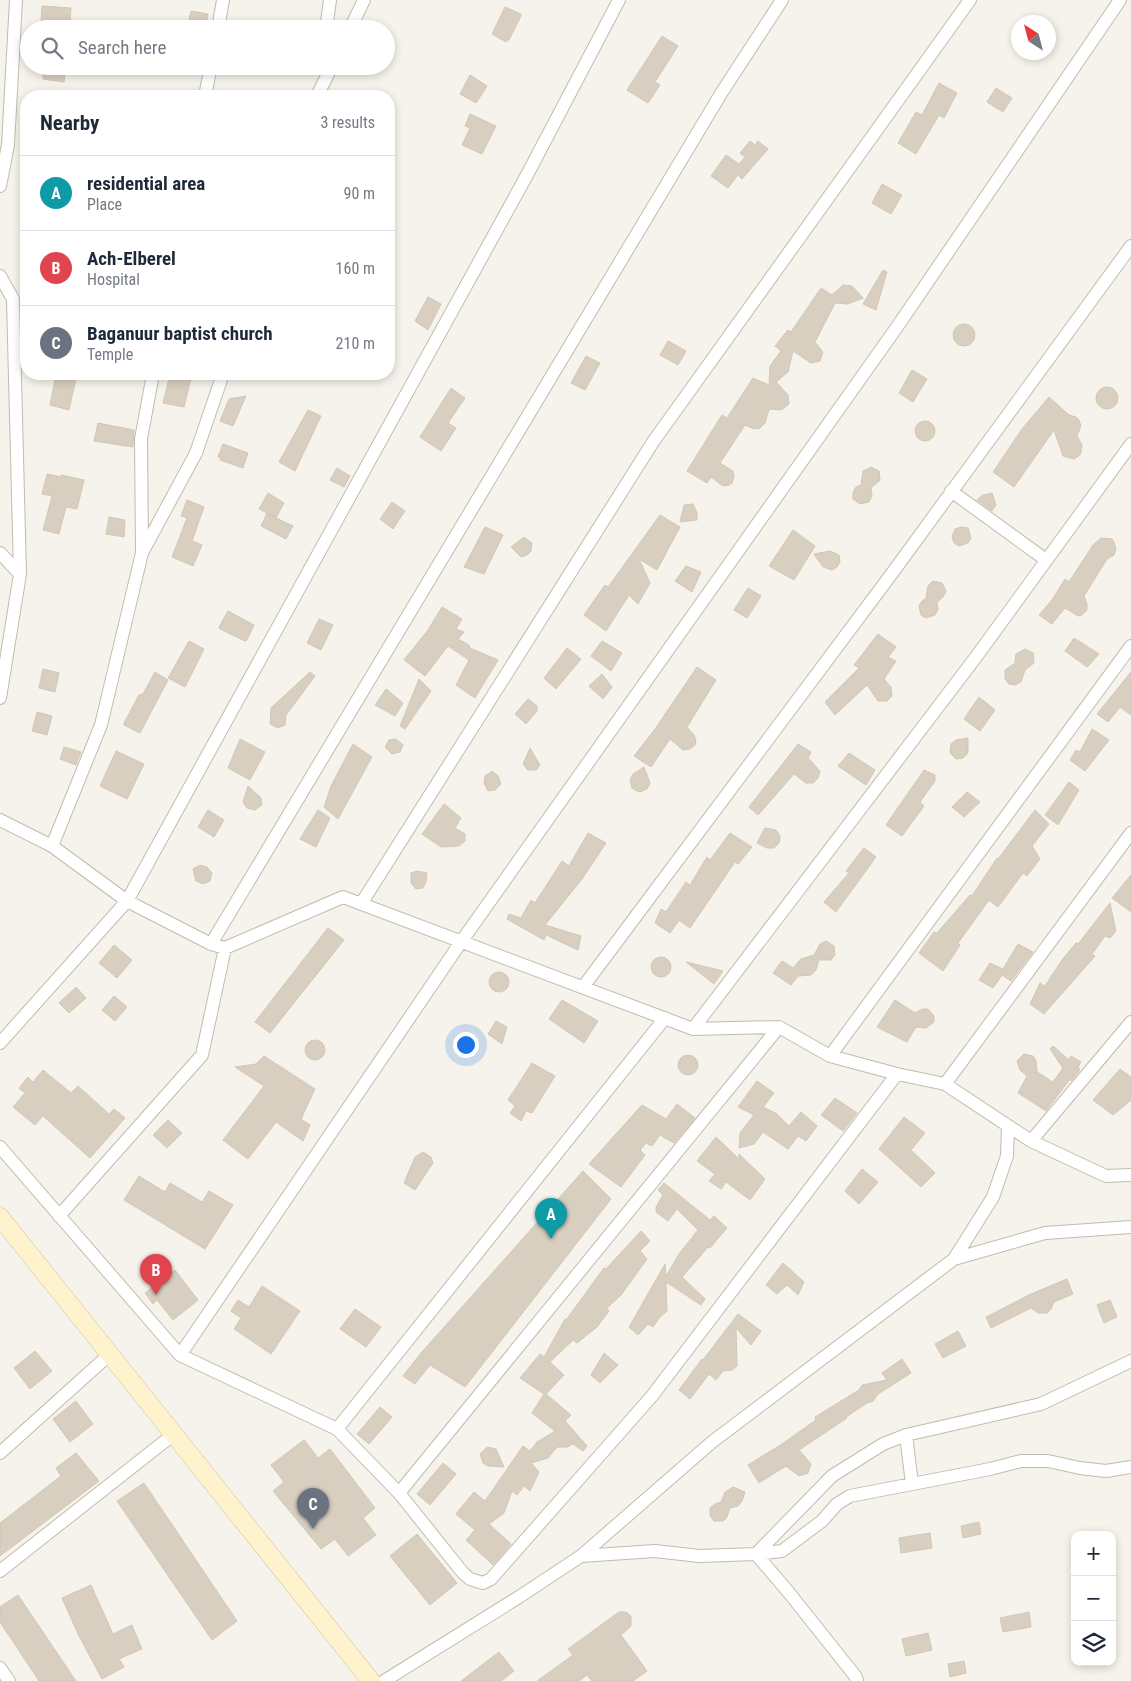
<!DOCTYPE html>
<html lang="en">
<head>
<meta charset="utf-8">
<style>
	:root { --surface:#fff; --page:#f2f2f3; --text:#1f2937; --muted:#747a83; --line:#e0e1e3; --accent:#fc3f1d }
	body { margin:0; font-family:"Roboto Condensed",sans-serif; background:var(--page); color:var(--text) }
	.controls { position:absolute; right:15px; bottom:15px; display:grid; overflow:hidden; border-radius:10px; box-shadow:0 2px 8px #0003 }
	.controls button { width:45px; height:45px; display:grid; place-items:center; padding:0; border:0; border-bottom:1px solid var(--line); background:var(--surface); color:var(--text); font:25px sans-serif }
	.compass { position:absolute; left:1011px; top:15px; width:45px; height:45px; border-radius:50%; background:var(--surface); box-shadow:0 2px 8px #0003; rotate:324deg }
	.you { position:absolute; left:465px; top:1044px; width:18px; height:18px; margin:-12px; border:4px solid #fff; border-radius:50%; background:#1a73e8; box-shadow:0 0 0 8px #1a73e833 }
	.badge { display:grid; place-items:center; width:32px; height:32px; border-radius:50%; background:var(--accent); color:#fff; font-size:16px; font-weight:700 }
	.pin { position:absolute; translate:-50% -41px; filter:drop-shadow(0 1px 2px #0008) }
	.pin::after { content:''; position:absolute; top:26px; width:18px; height:15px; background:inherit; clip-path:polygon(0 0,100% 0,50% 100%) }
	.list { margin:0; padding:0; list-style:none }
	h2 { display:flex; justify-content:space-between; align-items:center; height:65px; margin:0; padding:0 20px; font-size:21px }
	h2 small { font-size:16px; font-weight:400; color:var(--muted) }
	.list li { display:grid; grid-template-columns:32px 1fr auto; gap:15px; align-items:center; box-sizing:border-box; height:75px; padding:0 20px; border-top:1px solid var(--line) }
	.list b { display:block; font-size:19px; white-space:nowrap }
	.list p { margin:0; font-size:16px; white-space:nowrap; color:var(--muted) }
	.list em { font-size:16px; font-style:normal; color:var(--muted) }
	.icon { flex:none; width:28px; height:28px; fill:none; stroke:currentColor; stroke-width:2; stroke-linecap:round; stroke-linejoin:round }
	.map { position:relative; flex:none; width:1131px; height:1681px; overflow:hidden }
	.search { position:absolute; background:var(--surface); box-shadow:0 2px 8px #0003; left:20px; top:20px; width:375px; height:55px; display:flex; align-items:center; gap:12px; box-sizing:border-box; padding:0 18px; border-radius:28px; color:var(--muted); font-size:19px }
	.panel { position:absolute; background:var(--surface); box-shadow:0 2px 8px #0003; left:20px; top:90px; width:375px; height:290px; border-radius:20px }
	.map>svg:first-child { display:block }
	.building { fill:#d8cfc1; stroke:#d3c7b4 }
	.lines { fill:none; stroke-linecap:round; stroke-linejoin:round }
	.street-casing { stroke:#c2bbae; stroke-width:14 }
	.secondary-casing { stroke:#d6c79b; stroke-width:19 }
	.street { stroke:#fff; stroke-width:12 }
	.secondary { stroke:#fff3cd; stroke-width:18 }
</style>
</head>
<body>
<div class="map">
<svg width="1131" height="1681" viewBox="0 0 1131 1681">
	<rect width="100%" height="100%" fill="#f6f3ec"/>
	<path class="building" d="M42 6 71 8 70 22 41 21Z
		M505 7 521 14V16L509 40H507L506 42 492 34Z
		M191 11 208 14 205 29H187Z
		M662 36 678 46 655 82 660 85 648 103 627 90Z
		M43 66H66L64 82 43 79Z
		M470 75 487 86 476 103 460 94Z
		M939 83 957 93 944 118 939 115 916 154 898 143 916 112 922 115Z
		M996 88 1012 98 1003 112 987 102Z
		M470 114 496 126 482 154 462 145 470 128 465 126Z
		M750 141 755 145 758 141 768 149 742 179 738 175 728 188 711 176 726 155 739 164 745 157 740 153Z
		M882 184 902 195 891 214 872 203Z
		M883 270 887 272 876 310 863 304Z
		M843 285 852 286 863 298 848 304 835 303 815 342 823 352 820 361 811 363 793 351 788 372 776 382 788 395 789 404 781 410 769 409 765 423 760 428 754 429 745 425 720 463 733 471 734 477 732 483 729 485 723 486 711 477 707 483 687 471 722 415 727 418 753 378 769 385 770 366 781 351 775 346 788 330 791 332 821 288 832 295Z
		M428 297 441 304 428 330 415 321Z
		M953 335a11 11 0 1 1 22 0a11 11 0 1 1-22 0Z
		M668 341 686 351 678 365 660 355Z
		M586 356 600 363 585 390 571 383Z
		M912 370 927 379 913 402 899 393Z
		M56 374H77L69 410 50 405Z
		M170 374H192L184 407 163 403Z
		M1096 398a11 11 0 1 1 22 0a11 11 0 1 1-22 0Z
		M451 388 465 398 448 423 456 428 441 451 420 437Z
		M246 396 233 426 220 421 229 399Z
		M1049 397 1069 415 1076 417 1079 420 1081 426 1077 436 1082 445 1081 452 1080 455 1074 459 1063 456 1054 430 1014 487 993 472 1022 429Z
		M308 410 321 416 295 471 279 462Z
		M915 431a10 10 0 1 1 20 0a10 10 0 1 1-20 0Z
		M98 423 134 430 133 447 94 441Z
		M223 444 248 453 243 468 220 460 221 458 218 457Z
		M871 467 879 471 880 480 871 488 872 496 869 502 860 504 853 499V493L856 487 861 485 863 471Z
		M337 468 350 476 344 487 330 480Z
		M47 474 61 477V475L84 480 77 509 66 507 59 534 43 530 52 496 42 494Z
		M268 493 284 503 276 518 268 514 293 526 286 539 261 526 267 513 259 509Z
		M992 493 996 505 992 511 977 500 983 495Z
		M187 500 204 507 192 541 202 545 193 566 172 557 187 518 181 516Z
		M392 502 405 511 393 529 380 519Z
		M693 504 697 513V520L680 522 684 505Z
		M660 515 680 527 657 570 639 559 650 583 638 604 629 595 606 631 584 615 605 585 608 587Z
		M109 517 125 520 124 537 106 534Z
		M485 527 503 535 484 574 464 567Z
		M961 527 968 528 971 538 968 543 959 546 954 543 952 537 955 529Z
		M793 530 815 546 794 580 769 566Z
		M524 537 532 543 531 551 527 555 521 557 511 547Z
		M1101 538 1112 539 1114 542 1116 549 1114 555 1107 559 1084 596 1087 604V610L1082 615 1078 616 1065 608 1052 624 1039 615 1052 600 1065 579 1069 582 1093 545Z
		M830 551 839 555 840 562 837 567 832 570 823 567 814 554Z
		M686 566 701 572 692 592 675 581Z
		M933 581 942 583 946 591 943 597 937 602 938 609 935 615 926 618 921 615 919 606 922 601 926 598 928 586Z
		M748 588 761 596 747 618 734 610Z
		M442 607 462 619 456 629 464 632 458 639 469 645 470 648 498 660 475 698 456 685 469 660 448 646 425 676 404 660 428 630Z
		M228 611 254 625 247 640 245 641 220 629 219 627Z
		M319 619 333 625 321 650 307 643Z
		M878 634 896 647 888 657 896 661 884 679 891 687 892 696 887 701H878L867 685 835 715 825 702 859 668 854 665Z
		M1074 638 1099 654 1087 667 1065 651Z
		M189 641 204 649 185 687 168 678Z
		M602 641 622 653 611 671 591 656Z
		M567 648 581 659 556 689 544 678Z
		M1025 649 1033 653 1034 663 1025 670 1021 682 1015 685 1009 684 1005 679V670L1015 663 1016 654Z
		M697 667 716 680 687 727 694 735 696 741 695 745 690 749 683 750 670 739 651 767 634 756 655 729Z
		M43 669 59 673 55 692 39 688Z
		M155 672 168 680 140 733 124 725V723L139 695 143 694Z
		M310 672 315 676 286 715 285 725 278 728 270 724 271 708Z
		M1131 672V715L1120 707 1108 722 1097 714Z
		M602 674 612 687 603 699 589 686Z
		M419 679 431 691 405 729 400 726Z
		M386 689 403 703 395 716 375 705Z
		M979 697 995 710 980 731 964 719Z
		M528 699 537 706V711L526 724 515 714Z
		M37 712 52 716 47 735 32 731Z
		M1092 729 1109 740 1085 771 1070 760 1076 750 1080 752Z
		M968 738V753L963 758 956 759 950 753 951 744 956 740Z
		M240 739 265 752 250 780 228 768Z
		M396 739 403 745 400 752 392 754 385 747 389 740Z
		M353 744 372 757 338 819 324 807 331 786Z
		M798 744 811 752 808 758 820 771 818 778 813 783H806L794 774 758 815 749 807Z
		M64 747 81 752 76 765 60 759Z
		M530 748 540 765 536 770H528L523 764Z
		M116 751 144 764 127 799 100 786Z
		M849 753 875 770 866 785 838 766Z
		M644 767 650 783 647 789 640 792 637 791 632 788 630 780 633 774Z
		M924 770 935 775V781L920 802 924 806 902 836 886 825Z
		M492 771 498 776 501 784 495 790 488 791 484 783 485 776Z
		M1069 782 1079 790 1058 825 1045 815Z
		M248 786 261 798 262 805 255 810 247 808 243 802Z
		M967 792 980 802 964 817 952 807Z
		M444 804 461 818 455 828 465 834V841L459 846 441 847 422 834Z
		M208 810 224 820 214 837 198 827Z
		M318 810 330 818 316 847 300 839Z
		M1035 810 1049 824 1032 846 1040 859 1027 876 1023 873 998 907 989 900 958 943 960 945 943 971 919 953 934 932 937 933 970 895 972 896 997 858 998 859Z
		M765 828 776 830 780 836 779 843 774 848H767L757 843Z
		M588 833 606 843 582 879 545 925 581 936 578 950 546 935 544 940 507 919 509 914 521 918 531 900 535 903 562 861 569 866Z
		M730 833 752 847 738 864 735 862 690 928 679 920 670 933 655 923 661 909 666 912 686 882 690 885 707 857 710 860Z
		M864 848 876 857 836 912 824 902 849 873 846 871Z
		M200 865 207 867 212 873 210 881 203 884 196 881 193 869Z
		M417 871 427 873 426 882 423 888 416 889 411 883V873Z
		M1131 875V912L1112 898Z
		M1110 903 1116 931 1110 938 1105 936 1092 954 1095 956 1044 1014 1030 1004 1040 983 1045 986 1062 960 1076 943 1078 944Z
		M328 928 344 940 270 1033 255 1022Z
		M826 941 834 946 835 955 831 960H819L816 970 811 975 798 976 791 985 773 973 782 961 793 968 801 959 814 955 820 944Z
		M1018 944 1033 952 1011 981 1002 975 993 988 979 980 990 963 1003 969Z
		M114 945 132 960 117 978 99 963Z
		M651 967a10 10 0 1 1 20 0a10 10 0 1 1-20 0Z
		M686 962 723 971 714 984Z
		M489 982a10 10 0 1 1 20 0a10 10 0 1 1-20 0Z
		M76 987 86 998 69 1013 59 1003Z
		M114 996 127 1007 115 1021 102 1010Z
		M562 1000 598 1021 584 1043 549 1019Z
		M895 1000 915 1013 922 1009H928L934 1016V1022L926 1028 916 1027 907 1042 877 1027Z
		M496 1021 507 1027 502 1044 488 1034Z
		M305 1050a10 10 0 1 1 20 0a10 10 0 1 1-20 0Z
		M1053 1046 1069 1060 1071 1056 1081 1062 1078 1067 1080 1070 1071 1081 1070 1079 1046 1111 1018 1093 1027 1076 1020 1070 1017 1061 1024 1054 1033 1056 1036 1061 1037 1072 1053 1082 1063 1068 1050 1049Z
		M678 1065a10 10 0 1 1 20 0a10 10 0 1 1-20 0Z
		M264 1056 315 1089 301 1119 310 1125 303 1141 276 1122 248 1159 223 1140 264 1086 235 1067 256 1064Z
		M532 1063 555 1076 532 1113 526 1111 521 1121 510 1113 515 1106 508 1100Z
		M1120 1069 1131 1077V1100L1113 1115 1093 1100Z
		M43 1070 71 1093 78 1086 109 1114 114 1109 125 1118 90 1158 43 1116 35 1125 13 1107 25 1093 19 1088 28 1077 33 1082Z
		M757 1081 774 1093 763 1107 777 1114 789 1126 801 1112 817 1126 806 1141 798 1136 788 1149 763 1132 754 1144 739 1148 740 1133 754 1115 738 1107Z
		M835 1098 857 1113 843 1131 821 1115Z
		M677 1104 695 1118 674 1143 660 1135 652 1146 646 1143 640 1150 645 1155 621 1187 589 1164 642 1105 666 1119Z
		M904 1117 925 1133 911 1150 935 1173 921 1187 879 1149Z
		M168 1120 182 1133 167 1148 153 1135Z
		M716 1137 739 1159V1154L765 1179 750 1200 726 1182 721 1189 709 1181 715 1174 697 1161Z
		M423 1152 431 1157 433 1163 415 1190 404 1183 415 1157Z
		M862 1169 878 1182 859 1204 845 1191Z
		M583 1171 611 1199 465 1387 430 1365 415 1384 403 1376 421 1353Z
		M139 1176 165 1192 170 1183 202 1202 209 1191 233 1205 205 1249 124 1200Z
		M664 1183 710 1220 714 1216 727 1228 710 1248 708 1247 682 1277 705 1299 701 1305 666 1282 667 1311 660 1317 653 1327 648 1324 638 1335 629 1327 665 1264 666 1276 679 1254 698 1230 677 1209 668 1221 656 1212V1207L663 1195 658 1190Z
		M641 1231 650 1241 640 1251 647 1259 621 1295 607 1308 609 1311 597 1327 577 1343 573 1340 550 1362 564 1375 546 1394 571 1415 565 1421 587 1446 583 1451 573 1444 567 1447H557L548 1458 531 1463 539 1472 530 1491 524 1486 517 1495 512 1491 504 1513 489 1524 511 1544 493 1565 466 1540 475 1530 456 1514 474 1492 485 1501 523 1446 530 1451 537 1442 555 1431 532 1413 544 1394 520 1378 540 1354 544 1357 565 1319 566 1320 604 1268 606 1269Z
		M783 1263 804 1282 798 1295 787 1285 777 1294 766 1285Z
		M175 1270 198 1300 173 1320 157 1300 153 1304 145 1293Z
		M1067 1279 1073 1294 1054 1302 1051 1309 1047 1313H1038L1031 1308 991 1328 986 1317 1031 1294Z
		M262 1286 300 1311 271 1354 234 1329 241 1318 231 1311 238 1300 249 1307Z
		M1110 1300 1117 1317 1104 1323 1097 1305Z
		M355 1309 381 1327 366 1347 340 1329Z
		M738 1314 761 1331 751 1345 736 1328 737 1366 732 1370 723 1371 716 1380 709 1374 690 1399 679 1390 702 1359 703 1360Z
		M958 1331 966 1346 943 1358 935 1344Z
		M35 1351 52 1371 30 1389 14 1368Z
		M604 1353 618 1365 600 1383 591 1375Z
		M902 1359 911 1373 878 1394 873 1401 867 1403 846 1417 847 1418 799 1450 811 1464 808 1473 799 1476 786 1466 759 1483 748 1465 782 1444 816 1420 815 1417 859 1390 862 1385 887 1380 882 1373Z
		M76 1401 93 1424 70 1442 53 1419Z
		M380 1407 392 1417 369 1444 357 1434Z
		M304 1440 318 1458 330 1449 375 1508 363 1518 376 1535 348 1556 335 1539 321 1549 273 1491 284 1482 271 1465Z
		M487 1447 496 1449 504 1467 488 1466 483 1463 480 1454Z
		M76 1453 99 1481 0 1556V1523L61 1476 56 1468Z
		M443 1463 456 1474 430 1505 417 1494Z
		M144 1483 237 1621 212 1640 117 1501Z
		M733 1487 745 1492 742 1501 738 1506 730 1508 727 1517 723 1521H714L710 1516V1508L715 1504 721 1502 725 1492Z
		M979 1522 981 1534 963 1538 961 1526Z
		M930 1533 932 1548 901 1553 899 1538Z
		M417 1534 457 1583 430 1605 390 1556Z
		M91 1585 113 1634 132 1625 142 1649 119 1659 124 1667 102 1679 78 1634 62 1598Z
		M18 1595 76 1681H39L0 1622V1607Z
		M619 1612H626L631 1616V1626L621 1635 647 1671 633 1681H592L587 1675 579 1681H537L573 1655 568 1649Z
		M1029 1612 1031 1627 1003 1632 1000 1618Z
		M928 1633 932 1650 906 1656 902 1639Z
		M499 1652 514 1671 501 1681H461Z
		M964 1661 966 1673 950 1677 948 1664Z"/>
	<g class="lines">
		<defs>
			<path id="street" d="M218 29 223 0
				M326 29 330 0
				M350 29 364 0
				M205 96 211 66
				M317 96 332 66
				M0 186 8 145 16 0
				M0 276 13 299 20 574 0 698
				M951 491 1046 560
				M142 550 141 439 153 374
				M0 553 20 574
				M0 820 52 846 127 901 211 944 225 948 343 897 693 1029 779 1027 830 1056 897 1074 945 1084 1031 1141 1106 1176 1131 1175
				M52 846 101 725 142 553 196 453 223 374
				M361 904 653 442 970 0
				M211 944 722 92 782 0
				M583 987 893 572 1131 246
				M693 1029 976 657 1131 444
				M0 1043 127 901 527 175 619 0
				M830 1056 1131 646
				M945 1084 1131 833
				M1031 1141 1131 1022
				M0 1147 180 1355 337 1429 399 1493 463 1573 470 1579 483 1583 491 1579 652 1396 897 1074
				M59 1216 202 1055 225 948
				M954 1259 993 1197 1007 1156 1008 1126
				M180 1355 461 942 897 327 1120 0
				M337 1429 665 1018
				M906 1435 912 1484
				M0 1453 110 1354
				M399 1493 779 1027
				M756 1554 832 1476 883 1444 906 1435 1041 1404 1131 1361
				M756 1554 782 1551 822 1521 837 1504 850 1496 990 1469 1021 1461H1048L1080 1468 1106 1471 1131 1467
				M581 1556 655 1551 699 1556 756 1554 790 1594 856 1677 857 1681
				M0 1571 174 1434
				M0 1668 9 1681
				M384 1681 519 1597 581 1556 712 1442 954 1259 1045 1233 1131 1227"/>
			<path id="secondary" d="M0 1217 371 1681"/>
		</defs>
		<use href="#street" class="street-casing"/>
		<use href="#secondary" class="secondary-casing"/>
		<use href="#street" class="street"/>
		<use href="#secondary" class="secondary"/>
	</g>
</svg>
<div class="controls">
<button>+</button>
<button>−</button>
<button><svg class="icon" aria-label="layers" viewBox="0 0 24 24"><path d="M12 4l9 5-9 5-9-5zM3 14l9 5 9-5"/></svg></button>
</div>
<svg class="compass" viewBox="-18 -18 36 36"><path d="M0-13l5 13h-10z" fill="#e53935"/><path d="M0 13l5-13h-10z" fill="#747a83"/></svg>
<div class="you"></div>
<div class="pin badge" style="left:551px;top:1239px;background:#0f9aa8">A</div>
<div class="pin badge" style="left:156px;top:1295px;background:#e0444e">B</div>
<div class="pin badge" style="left:313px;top:1529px;background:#6b7280">C</div>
<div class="search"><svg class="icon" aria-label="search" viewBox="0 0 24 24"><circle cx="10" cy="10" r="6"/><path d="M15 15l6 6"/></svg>Search here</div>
<section class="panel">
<h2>Nearby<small>3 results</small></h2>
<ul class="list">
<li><span class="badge" style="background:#0f9aa8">A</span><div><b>residential area</b><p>Place</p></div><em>90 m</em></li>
<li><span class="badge" style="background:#e0444e">B</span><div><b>Ach-Elberel</b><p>Hospital</p></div><em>160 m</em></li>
<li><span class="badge" style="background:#6b7280">C</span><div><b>Baganuur baptist church</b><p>Temple</p></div><em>210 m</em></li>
</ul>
</section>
</div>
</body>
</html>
